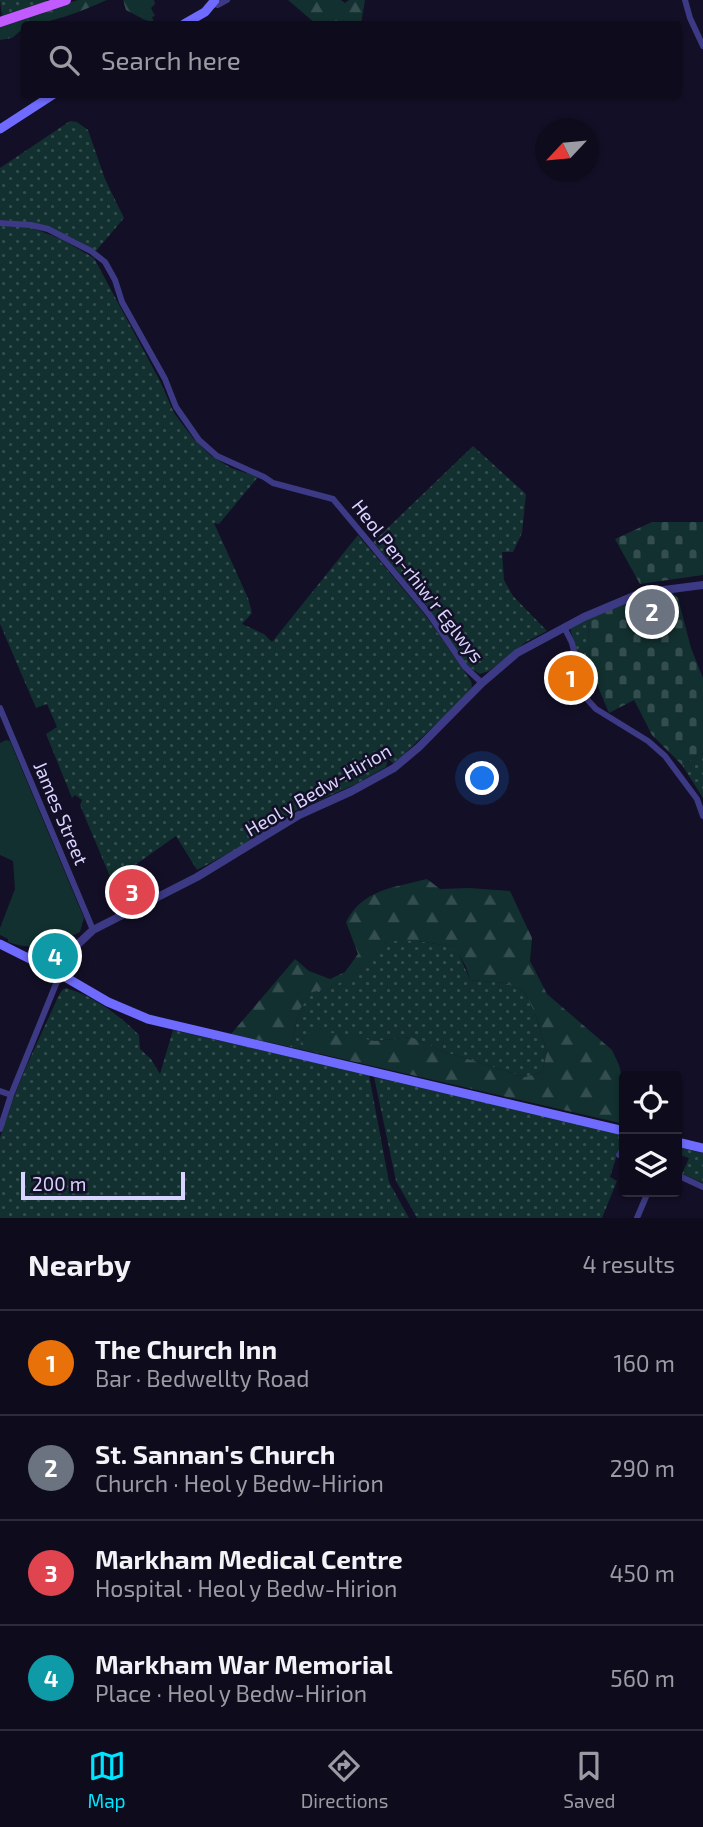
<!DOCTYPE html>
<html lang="en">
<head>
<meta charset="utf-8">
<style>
	:root { --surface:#0e0b1c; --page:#171425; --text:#f1f3f6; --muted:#9b9ba3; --line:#2e2b3b; --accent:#00e5ff }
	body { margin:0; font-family:"Exo 2",sans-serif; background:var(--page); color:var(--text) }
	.controls { position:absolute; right:21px; bottom:21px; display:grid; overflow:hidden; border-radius:7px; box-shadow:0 2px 5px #0004 }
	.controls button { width:63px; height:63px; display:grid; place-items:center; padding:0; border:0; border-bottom:2px solid var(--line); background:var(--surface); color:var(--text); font:35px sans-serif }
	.compass { position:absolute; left:535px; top:119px; width:63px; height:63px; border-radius:50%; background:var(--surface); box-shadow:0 2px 5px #0004; rotate:244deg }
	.scale { position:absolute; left:21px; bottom:18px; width:164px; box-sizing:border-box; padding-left:7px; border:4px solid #d9d4ff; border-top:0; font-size:19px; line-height:24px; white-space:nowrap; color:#d9d4ff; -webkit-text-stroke:5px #130f26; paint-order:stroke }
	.you { position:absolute; left:483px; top:779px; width:24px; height:24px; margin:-18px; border:5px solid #fff; border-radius:50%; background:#1a73e8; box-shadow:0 0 0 10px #1a73e833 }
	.badge { display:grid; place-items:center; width:46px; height:46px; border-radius:50%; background:var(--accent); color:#fff; font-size:23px; font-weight:700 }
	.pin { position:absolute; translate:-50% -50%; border:4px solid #fff; box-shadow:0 2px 7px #0006 }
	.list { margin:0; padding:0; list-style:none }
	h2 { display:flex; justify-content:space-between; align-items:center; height:91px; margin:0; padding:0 28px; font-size:30px }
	h2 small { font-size:23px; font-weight:400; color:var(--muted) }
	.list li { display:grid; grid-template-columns:46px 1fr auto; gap:21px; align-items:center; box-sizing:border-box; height:105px; padding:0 28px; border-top:2px solid var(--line) }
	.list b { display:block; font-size:26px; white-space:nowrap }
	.list p { margin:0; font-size:23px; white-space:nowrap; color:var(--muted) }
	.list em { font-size:23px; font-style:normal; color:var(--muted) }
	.icon { flex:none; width:38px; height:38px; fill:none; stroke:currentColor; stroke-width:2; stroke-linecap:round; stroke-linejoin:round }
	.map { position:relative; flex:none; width:703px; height:1218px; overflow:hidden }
	.search { position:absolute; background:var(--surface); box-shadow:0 2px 5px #0004; left:21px; right:21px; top:21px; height:77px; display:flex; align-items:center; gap:18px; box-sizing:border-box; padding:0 24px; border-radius:7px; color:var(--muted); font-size:26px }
	.sheet { height:511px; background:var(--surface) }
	nav { display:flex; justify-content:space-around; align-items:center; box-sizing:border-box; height:98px; border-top:2px solid var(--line); background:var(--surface); font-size:19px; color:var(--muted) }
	nav a { display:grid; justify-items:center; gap:4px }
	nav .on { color:var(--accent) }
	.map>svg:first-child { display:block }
	.grass { fill:url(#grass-dots) }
	.forest { fill:url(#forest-firs) }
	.cemetery { fill:url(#cemetery-stones) }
	.park { fill:#12302f }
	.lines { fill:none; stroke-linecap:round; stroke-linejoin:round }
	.minor { stroke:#3d3a85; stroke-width:6 }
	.tertiary { stroke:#3d3a85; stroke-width:8 }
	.secondary { stroke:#6f6bff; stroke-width:9 }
	.primary { stroke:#c25bff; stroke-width:10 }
	.labels { text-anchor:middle; stroke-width:5; stroke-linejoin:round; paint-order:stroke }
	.street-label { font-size:19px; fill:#d9d4ff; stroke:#130f26 }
</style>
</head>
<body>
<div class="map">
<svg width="703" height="1218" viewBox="0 0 703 1218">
	<defs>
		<pattern id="grass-dots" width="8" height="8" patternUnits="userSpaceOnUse" patternTransform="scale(1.75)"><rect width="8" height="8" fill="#12302f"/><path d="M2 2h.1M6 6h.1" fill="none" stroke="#344d4e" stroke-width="1.8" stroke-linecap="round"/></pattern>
		<pattern id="forest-firs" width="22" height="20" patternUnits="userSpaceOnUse" patternTransform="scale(1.75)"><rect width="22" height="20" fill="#12302f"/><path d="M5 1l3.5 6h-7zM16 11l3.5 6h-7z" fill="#344d4e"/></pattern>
		<pattern id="cemetery-stones" width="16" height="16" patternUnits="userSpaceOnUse" patternTransform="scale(1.75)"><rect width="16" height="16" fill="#12302f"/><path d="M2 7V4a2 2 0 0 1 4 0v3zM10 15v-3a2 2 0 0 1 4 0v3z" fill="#344d4e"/></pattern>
	</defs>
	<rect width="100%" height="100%" fill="#130f26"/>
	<path class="grass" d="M0 0H47L45 4 2 17Z
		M70 121 77 122 88 130 105 179 124 218 96 251C63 231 38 222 0 220V168Z
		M0 226 30 227 61 239 94 258 160 381 174 413 193 438 210 455 231 468 258 477 219 524 214 523 248 598 252 613 242 624 264 634 272 642 358 535 426 616 471 681 472 687 455 706 400 758 393 763 388 759 386 767 356 784 293 812 248 843 197 870 176 836 135 865 136 874 117 881 111 879 80 805 82 800 75 795 72 798 46 734 57 727 47 704 36 708 0 624Z
		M473 446 526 494 522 533 513 552H502L504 580 513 596 547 631 526 642 489 671 480 674 467 666 431 611 373 542Z
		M588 619 590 666 581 671 570 628Z
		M703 753V798L682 765Z
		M387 941H418L456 947 470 980 505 983 524 991 535 1013 547 1052 542 1072 525 1077 445 1052 411 1037 375 1041 351 1037H303L299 1049 290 1047 300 1009 313 991 334 986 364 967Z
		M66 988C94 996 119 1015 139 1035L140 1049 151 1059 160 1074 173 1030 369 1075 389 1182 409 1218H0V1138C14 1089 37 1044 58 997L62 990Z
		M374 1077 624 1134V1153L618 1152 610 1177 617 1181 602 1218H417L396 1181Z
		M677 1147 703 1153V1183L682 1174 689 1158 677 1154Z"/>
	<path class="forest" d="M78 0H107C81 11 52 24 24 24V28L12 38 0 40V25Z
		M123 0H154L155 4 151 8 155 16 152 17 154 22 145 20 126 10Z
		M288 0H341L345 3 349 0H365L361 24H316Z
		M427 879 440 889 469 888 510 891 532 938 530 961 547 994 612 1050 619 1065 624 1085V1124L299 1049 303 1037 316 1030 375 1041 411 1037 445 1052 525 1077 542 1072 547 1052 535 1013 524 991 505 983 470 980 466 967 455 947 418 941H387L365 967 334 986 313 992 300 1009 290 1047 231 1034 295 959 309 971 330 979 345 972 358 954 346 922C363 889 393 888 427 879Z"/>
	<path class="cemetery" d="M652 522H703V575L640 584 615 539Z
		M671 591 678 598 691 648 703 678V753L682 765 652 735 634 700 609 713 590 668 588 619 648 594Z"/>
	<path class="park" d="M6 740 10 741 84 918 80 932C56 944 35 952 8 942V939L0 935V928L15 889 13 861 0 855V743Z"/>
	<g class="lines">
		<path class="minor" d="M685 0 690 18 703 46
			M213 4 218 5 227 0
			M0 223 31 225 48 229 91 251 105 262 115 280 122 302 165 379 176 407 199 440 217 456 264 477 273 483 333 499 429 614 465 667 482 683
			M564 627 572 643 585 697 596 709 648 741 665 756 697 799 703 816
			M0 708 93 930
			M26 956 74 943 77 945
			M0 1091 11 1095
			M0 1129 11 1095 60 974
			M619 1155 624 1156
			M677 1175 703 1187
			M637 1218 648 1192"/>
		<path class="tertiary" d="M60 974 77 945 93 930 197 877 299 815 352 791 394 768 419 747 482 683 517 653 584 617 641 593 703 585"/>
		<path class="secondary" d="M184 24 205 12 215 0
			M0 129 54 94
			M0 944 60 974 108 1002 148 1019 624 1131
			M677 1142 703 1148"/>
		<path class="primary" d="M0 22 66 0"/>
	</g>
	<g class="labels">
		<g class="street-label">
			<text transform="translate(418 581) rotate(52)" y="7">Heol Pen-rhiw'r Eglwys</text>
			<text transform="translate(318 790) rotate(-30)" y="7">Heol y Bedw-Hirion</text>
			<text transform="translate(61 813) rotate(67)" y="7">James Street</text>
		</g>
	</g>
</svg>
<div class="controls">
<button><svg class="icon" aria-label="locate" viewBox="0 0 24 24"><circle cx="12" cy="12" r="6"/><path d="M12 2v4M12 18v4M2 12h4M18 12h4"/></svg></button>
<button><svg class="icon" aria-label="layers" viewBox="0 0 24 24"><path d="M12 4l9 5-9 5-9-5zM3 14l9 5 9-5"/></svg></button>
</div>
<svg class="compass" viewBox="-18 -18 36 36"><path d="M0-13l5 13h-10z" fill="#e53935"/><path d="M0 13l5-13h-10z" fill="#9b9ba3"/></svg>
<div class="scale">200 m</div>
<div class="you"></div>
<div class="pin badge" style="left:571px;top:678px;background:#e8710a">1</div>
<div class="pin badge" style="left:652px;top:612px;background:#6b7280">2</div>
<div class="pin badge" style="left:132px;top:892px;background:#e0444e">3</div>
<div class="pin badge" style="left:55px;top:956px;background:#0f9aa8">4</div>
<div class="search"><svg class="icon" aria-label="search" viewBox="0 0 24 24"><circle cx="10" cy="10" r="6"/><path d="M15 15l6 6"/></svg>Search here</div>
</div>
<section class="sheet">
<h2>Nearby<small>4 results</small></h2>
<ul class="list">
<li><span class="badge" style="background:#e8710a">1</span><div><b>The Church Inn</b><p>Bar · Bedwellty Road</p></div><em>160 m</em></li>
<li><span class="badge" style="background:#6b7280">2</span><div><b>St. Sannan's Church</b><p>Church · Heol y Bedw-Hirion</p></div><em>290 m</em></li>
<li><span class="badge" style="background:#e0444e">3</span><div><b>Markham Medical Centre</b><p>Hospital · Heol y Bedw-Hirion</p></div><em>450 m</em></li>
<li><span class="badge" style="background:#0f9aa8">4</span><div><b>Markham War Memorial</b><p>Place · Heol y Bedw-Hirion</p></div><em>560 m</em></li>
</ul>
</section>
<nav>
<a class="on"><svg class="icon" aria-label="map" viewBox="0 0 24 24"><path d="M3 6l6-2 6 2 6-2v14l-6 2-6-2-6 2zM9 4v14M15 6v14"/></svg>Map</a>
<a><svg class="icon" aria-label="directions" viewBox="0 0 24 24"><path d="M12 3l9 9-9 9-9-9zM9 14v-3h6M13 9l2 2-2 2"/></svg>Directions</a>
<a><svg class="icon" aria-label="saved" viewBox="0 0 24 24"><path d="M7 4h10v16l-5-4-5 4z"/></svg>Saved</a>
</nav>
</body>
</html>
